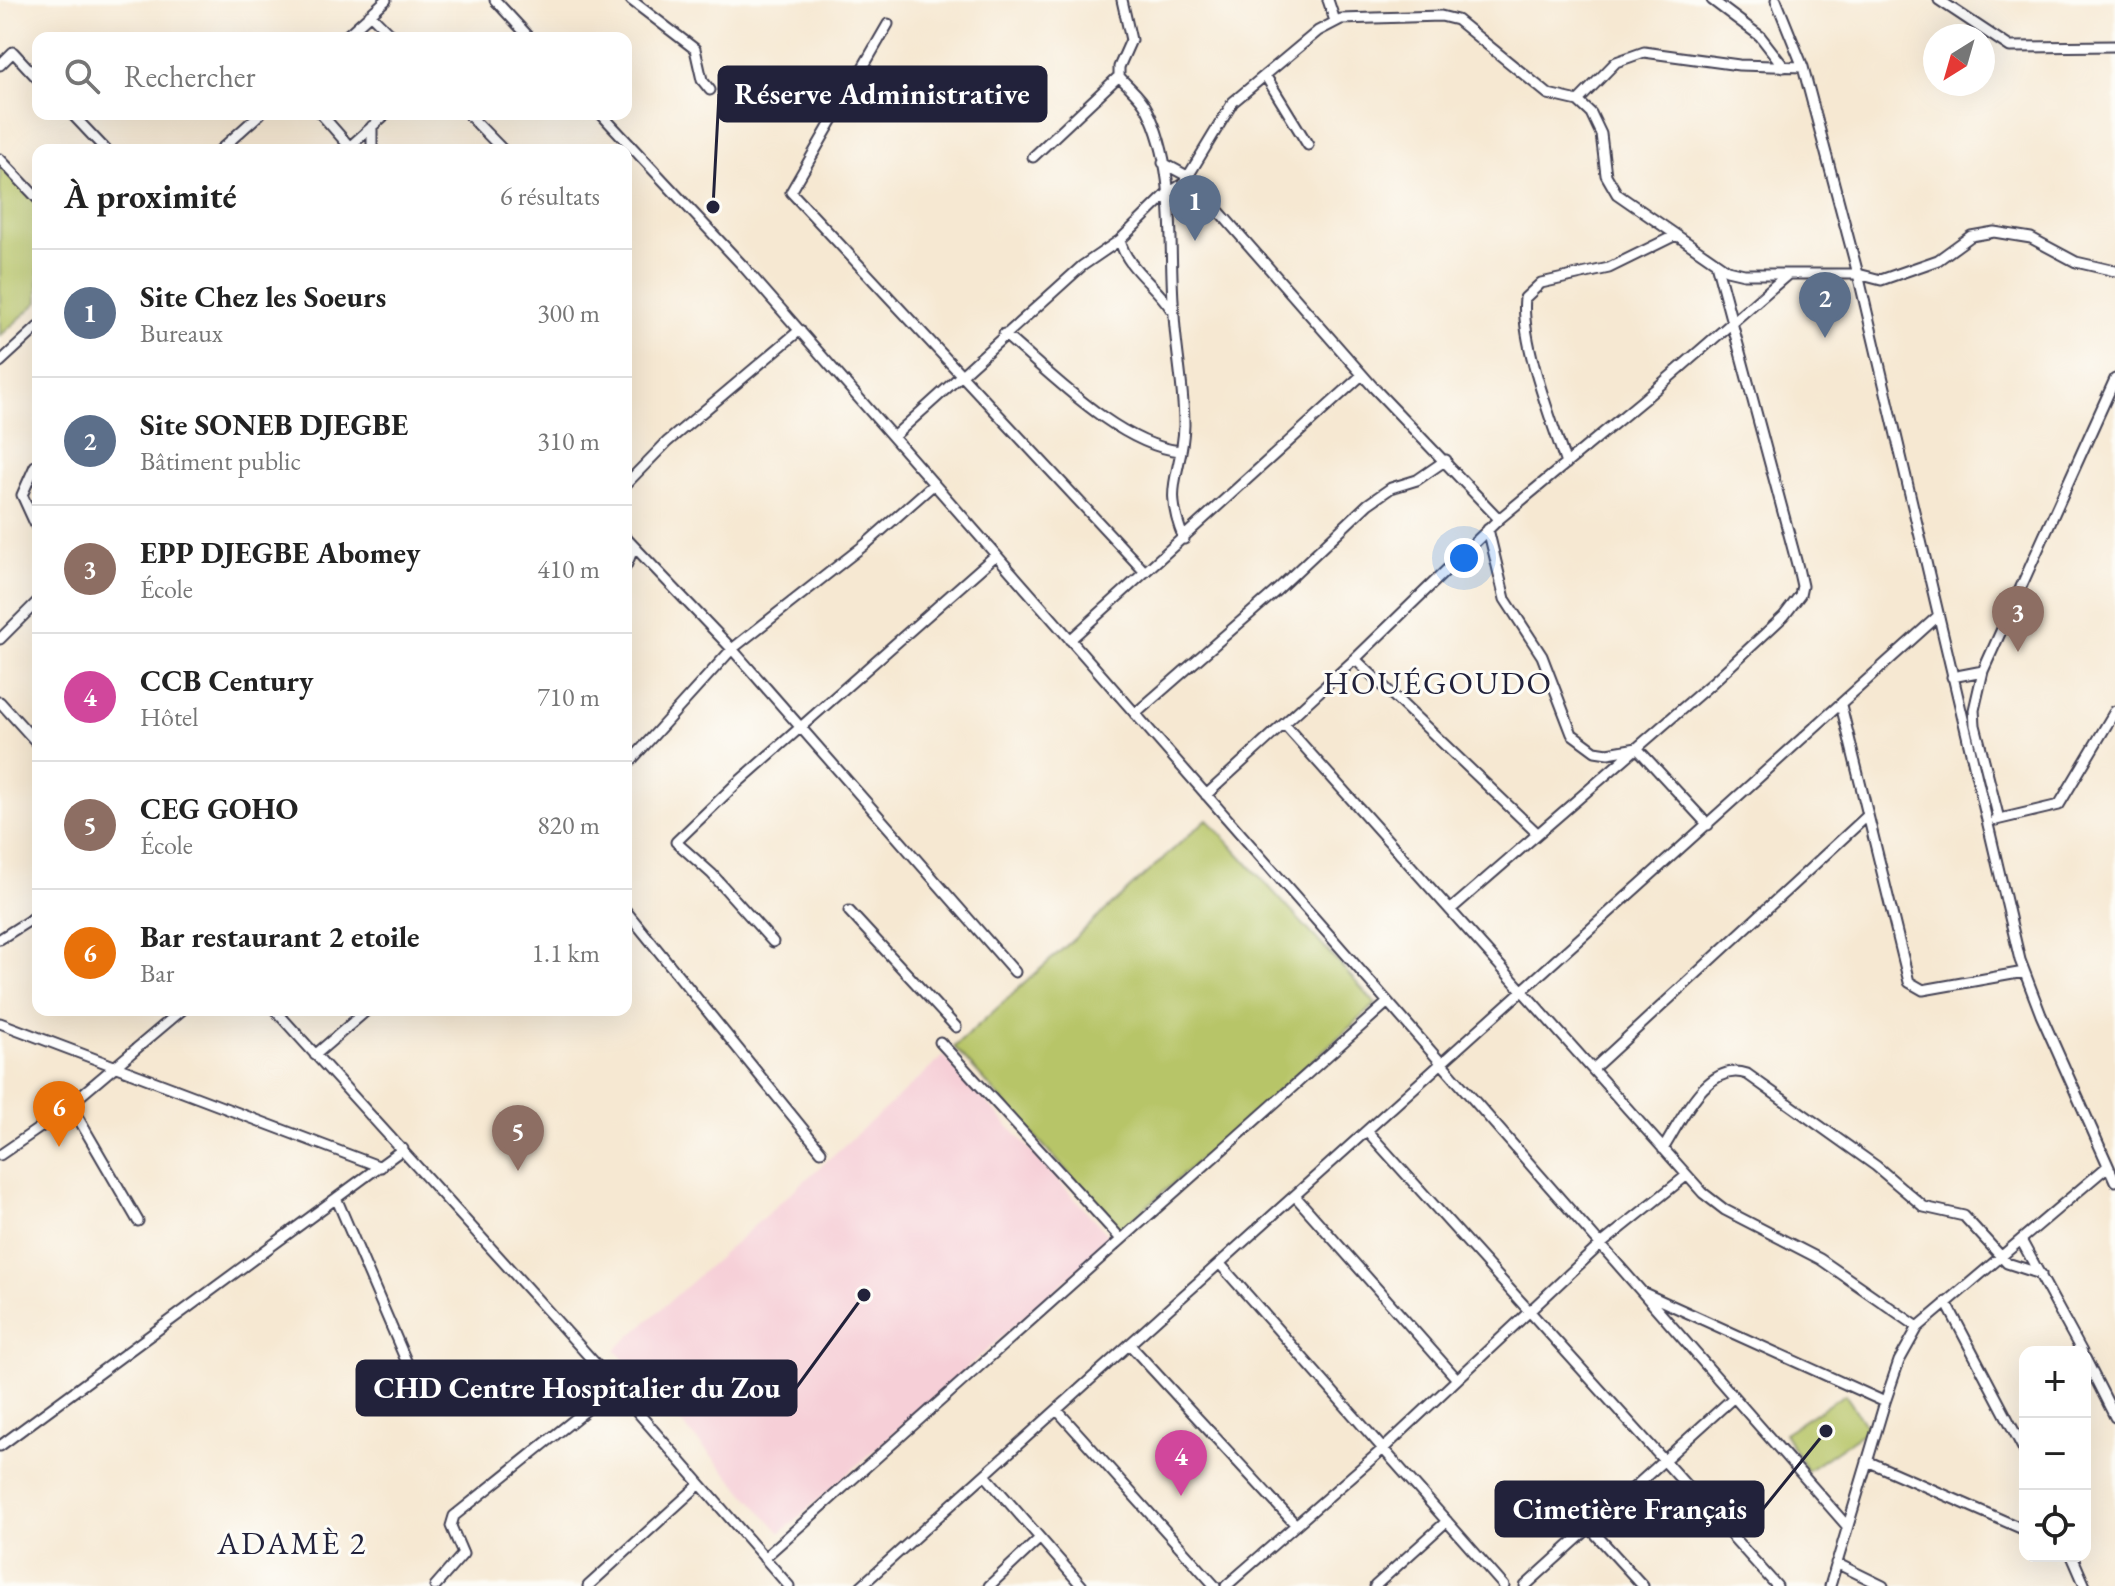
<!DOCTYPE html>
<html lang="fr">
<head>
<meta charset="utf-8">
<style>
	:root { --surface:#fff; --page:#f2f2f2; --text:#222; --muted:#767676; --line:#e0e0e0; --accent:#2563eb }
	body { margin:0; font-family:"EB Garamond",serif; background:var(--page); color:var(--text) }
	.controls { position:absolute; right:24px; bottom:24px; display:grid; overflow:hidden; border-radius:16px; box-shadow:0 8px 32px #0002 }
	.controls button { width:72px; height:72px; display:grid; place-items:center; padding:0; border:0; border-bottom:2px solid var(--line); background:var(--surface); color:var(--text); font:40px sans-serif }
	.compass { position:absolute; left:1923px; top:24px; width:72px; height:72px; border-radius:50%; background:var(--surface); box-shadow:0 8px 32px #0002; rotate:217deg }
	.you { position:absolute; left:1464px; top:558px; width:28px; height:28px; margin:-20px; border:6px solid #fff; border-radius:50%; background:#1a73e8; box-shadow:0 0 0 12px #1a73e833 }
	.badge { display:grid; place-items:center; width:52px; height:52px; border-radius:50%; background:var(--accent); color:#fff; font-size:26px; font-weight:700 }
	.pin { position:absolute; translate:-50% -66px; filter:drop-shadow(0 2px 4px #0008) }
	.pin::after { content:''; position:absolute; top:42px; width:28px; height:24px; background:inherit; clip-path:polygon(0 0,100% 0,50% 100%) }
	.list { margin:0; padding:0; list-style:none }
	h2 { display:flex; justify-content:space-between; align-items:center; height:104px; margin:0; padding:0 32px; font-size:34px }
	h2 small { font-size:26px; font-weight:400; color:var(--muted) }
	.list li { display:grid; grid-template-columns:52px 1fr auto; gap:24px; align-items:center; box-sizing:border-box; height:128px; padding:0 32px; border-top:2px solid var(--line) }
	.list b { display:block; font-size:30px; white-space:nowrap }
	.list p { margin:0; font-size:26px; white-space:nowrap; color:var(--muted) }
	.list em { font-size:26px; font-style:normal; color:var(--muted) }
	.icon { flex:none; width:44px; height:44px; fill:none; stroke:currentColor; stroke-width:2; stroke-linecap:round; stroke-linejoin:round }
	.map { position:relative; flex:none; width:2115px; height:1586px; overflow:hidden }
	.search { position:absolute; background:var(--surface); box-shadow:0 8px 32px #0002; left:32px; top:32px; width:600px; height:88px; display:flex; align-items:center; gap:20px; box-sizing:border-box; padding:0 28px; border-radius:16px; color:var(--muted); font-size:30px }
	.panel { position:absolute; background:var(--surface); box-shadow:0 8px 32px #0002; left:32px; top:144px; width:600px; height:872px; border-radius:16px }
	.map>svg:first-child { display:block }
	.built { fill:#f6cfd7 }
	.green { fill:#b7c567; stroke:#6c7451; stroke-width:2 }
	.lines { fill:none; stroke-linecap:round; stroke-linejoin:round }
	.minor-casing { stroke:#424052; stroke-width:13 }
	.minor { stroke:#fff; stroke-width:9 }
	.labels { text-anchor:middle; stroke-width:6; stroke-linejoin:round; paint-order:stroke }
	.quarter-label { font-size:32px; letter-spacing:2px; fill:#22223b; stroke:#fdfcf7 }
	.leader { fill:none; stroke:#22223b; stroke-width:3 }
	.callout-dot { fill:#22223b; stroke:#fdfcf7; stroke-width:3 }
	.callout { fill:#22223b; stroke:#22223b; stroke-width:3 }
	.callout-label { font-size:30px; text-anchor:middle; font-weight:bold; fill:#fff }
</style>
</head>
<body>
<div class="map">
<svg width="2115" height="1586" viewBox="0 0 2115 1586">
	<rect width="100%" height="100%" fill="#fdfcf7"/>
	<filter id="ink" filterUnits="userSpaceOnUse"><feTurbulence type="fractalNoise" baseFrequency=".0125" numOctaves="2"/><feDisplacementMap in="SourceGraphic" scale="16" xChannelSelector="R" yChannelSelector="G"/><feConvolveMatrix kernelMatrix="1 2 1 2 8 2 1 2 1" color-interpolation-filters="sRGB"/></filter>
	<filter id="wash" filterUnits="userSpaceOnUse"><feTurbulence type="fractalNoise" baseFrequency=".006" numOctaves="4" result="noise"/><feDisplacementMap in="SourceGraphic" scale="32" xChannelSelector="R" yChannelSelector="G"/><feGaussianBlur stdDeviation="1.8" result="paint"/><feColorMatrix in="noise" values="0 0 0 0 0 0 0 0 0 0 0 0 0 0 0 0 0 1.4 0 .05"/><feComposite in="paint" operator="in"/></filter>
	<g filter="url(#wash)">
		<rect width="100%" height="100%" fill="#f6e8d2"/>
		<path class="built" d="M944 1056 1112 1239 781 1533 615 1350Z"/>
		<path class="green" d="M0 162 38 204V302L0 336Z
			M1207 819 1376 1004 1120 1230 954 1047Z
			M1845 1394 1868 1429 1807 1471 1784 1433Z"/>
	</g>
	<g filter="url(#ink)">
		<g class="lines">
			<defs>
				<path id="minor" d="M495 0 530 38
					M631 0 695 49 702 80 710 90
					M1122 0 1131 40 1119 67V76C1128 87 1141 96 1147 109 1178 170 1168 249 1174 315 1176 351 1184 388 1184 425 1183 474 1161 484 1184 539
					M1328 0 1335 21
					M1712 0 1760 36 1784 67
					M1776 0 1803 67 1858 274 2020 960 2041 1015 2115 1181
					M1939 0 2010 47 2115 46
					M370 14 394 38
					M888 24 791 192 1144 571
					M344 38 386 0
					M0 65 13 52 38 79
					M1265 75 1308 145
					M1578 101 1616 62 1644 52 1739 65 1803 67
					M72 114 106 150
					M321 114 350 147
					M468 114 503 150
					M601 114 743 266 1847 1526
					M372 126V150
					M220 150 260 114
					M346 150 386 114
					M1033 157 1119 76
					M0 159 38 199
					M1163 163 1189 177 1374 388 1499 519
					M1120 240C1126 268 1156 285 1171 309
					M1004 334C1050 373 1119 445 1180 451
					M0 362 38 327
					M893 437 1082 266 1120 240 1167 194 1184 183 1233 102 1318 31 1341 19 1441 16 1457 20 1548 94 1578 101 1591 113 1601 134 1606 175 1617 194 1727 270 1744 274H1858L1881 280 1938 260 1971 236 1994 232 2031 238 2076 262 2115 271
					M1566 464C1552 421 1520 341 1525 298L1541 283 1609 268 1676 235
					M35 466 22 495 38 530
					M626 484 667 442 800 330
					M934 484 867 543 732 649 1015 972
					M1488 529 1505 599 1542 656 1572 734 1595 751 1608 753 1637 748 1708 825
					M626 538 732 649 626 766
					M626 566 633 549
					M0 639 38 601
					M1070 640 1362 375
					M1355 659 1537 833
					M1952 677 1983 671
					M0 702 38 744
					M1841 705 1909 982 1923 990 2024 972
					M1135 714 1277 590 1368 504 1391 488 1417 480 1446 460
					M1284 724 1703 1193 1725 1210 1820 1259 1918 1327
					M1206 795 1355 659 1499 519 1643 400 1787 275
					M1999 819 1975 725 1974 710 1983 671 2115 379
					M1996 820 2059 805 2115 711
					M1450 910 1713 682 1784 616 1800 595 1802 586 1798 568 1716 263
					M626 911 821 1151
					M849 911 956 1027
					M0 939 38 915
					M773 942 712 874 676 842 735 785 996 555
					M275 1010 594 1362 789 1586
					M0 1023 381 1167
					M940 1042 1121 1239
					M315 1055 367 1010
					M1593 1069 1866 817
					M70 1104 138 1221
					M1367 1131 1777 1586
					M1663 1149C1681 1121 1707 1060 1747 1074L1876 1166 1924 1207 1964 1216 2007 1263 2041 1274
					M0 1155 54 1118 182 1010
					M1295 1196 1457 1379
					M337 1200 407 1363
					M2021 1240 2082 1352
					M1220 1264 1504 1586
					M1644 1293 1885 1402
					M1946 1302 2025 1452
					M1130 1345 1296 1525
					M2085 1358 2115 1417
					M1057 1410 1215 1586
					M0 1446 403 1149
					M1867 1461 2025 1530
					M985 1475 1082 1586
					M1589 1527 1643 1586
					M2072 1556 2085 1586
					M764 1558 1388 1002
					M1836 1563 1883 1586
					M435 1586 463 1554 451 1526 454 1516 615 1387
					M588 1586 699 1485
					M861 1586 1938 616
					M989 1586 1039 1539
					M1226 1586 1383 1449 1600 1245 1686 1176
					M1375 1586 1447 1521
					M1525 1586 1734 1397
					M1830 1586 1885 1402 1899 1361 1918 1327 2108 1166"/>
			</defs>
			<use href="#minor" class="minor-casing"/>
			<use href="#minor" class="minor"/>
		</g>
	</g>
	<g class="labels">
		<g class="quarter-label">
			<text x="1438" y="694">HOUÉGOUDO</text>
			<text x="292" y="1554">ADAMÈ 2</text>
		</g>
	</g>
	<path class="leader" d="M713 207L719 94M864 1295L796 1388M1826 1431L1763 1509"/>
	<g class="callout-dot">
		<circle cx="713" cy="207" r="8"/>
		<circle cx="864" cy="1295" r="8"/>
		<circle cx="1826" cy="1431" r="8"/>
	</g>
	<g class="callout">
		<rect x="719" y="67" width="327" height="54" rx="8"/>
		<rect x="357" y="1361" width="439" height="54" rx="8"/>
		<rect x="1496" y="1482" width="267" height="54" rx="8"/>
	</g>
	<g class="callout-label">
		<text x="882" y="104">Réserve Administrative</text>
		<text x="577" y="1398">CHD Centre Hospitalier du Zou</text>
		<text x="1630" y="1519">Cimetière Français</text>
	</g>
</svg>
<div class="controls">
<button>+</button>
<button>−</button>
<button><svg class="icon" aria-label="locate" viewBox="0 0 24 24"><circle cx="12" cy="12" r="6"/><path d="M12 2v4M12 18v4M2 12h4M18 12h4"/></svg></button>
</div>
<svg class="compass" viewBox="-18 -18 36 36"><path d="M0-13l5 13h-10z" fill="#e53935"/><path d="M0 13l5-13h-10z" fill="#767676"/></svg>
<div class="you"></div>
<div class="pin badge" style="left:1195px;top:241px;background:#5c6f8a">1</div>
<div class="pin badge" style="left:1825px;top:338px;background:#5c6f8a">2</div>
<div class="pin badge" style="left:2018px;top:652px;background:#8d6e63">3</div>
<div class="pin badge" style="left:1181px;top:1496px;background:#d1479c">4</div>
<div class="pin badge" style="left:518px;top:1171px;background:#8d6e63">5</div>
<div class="pin badge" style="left:59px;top:1147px;background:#e8710a">6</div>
<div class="search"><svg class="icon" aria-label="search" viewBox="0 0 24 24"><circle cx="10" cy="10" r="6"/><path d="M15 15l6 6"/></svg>Rechercher</div>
<section class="panel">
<h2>À proximité<small>6 résultats</small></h2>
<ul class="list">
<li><span class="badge" style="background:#5c6f8a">1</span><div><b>Site Chez les Soeurs</b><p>Bureaux</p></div><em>300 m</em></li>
<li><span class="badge" style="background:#5c6f8a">2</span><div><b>Site SONEB DJEGBE</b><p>Bâtiment public</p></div><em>310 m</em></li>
<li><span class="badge" style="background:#8d6e63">3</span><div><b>EPP DJEGBE Abomey</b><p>École</p></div><em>410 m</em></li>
<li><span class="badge" style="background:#d1479c">4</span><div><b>CCB Century</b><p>Hôtel</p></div><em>710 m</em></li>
<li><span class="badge" style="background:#8d6e63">5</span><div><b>CEG GOHO</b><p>École</p></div><em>820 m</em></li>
<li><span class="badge" style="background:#e8710a">6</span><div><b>Bar restaurant 2 etoile</b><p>Bar</p></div><em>1.1 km</em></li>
</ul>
</section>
</div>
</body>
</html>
